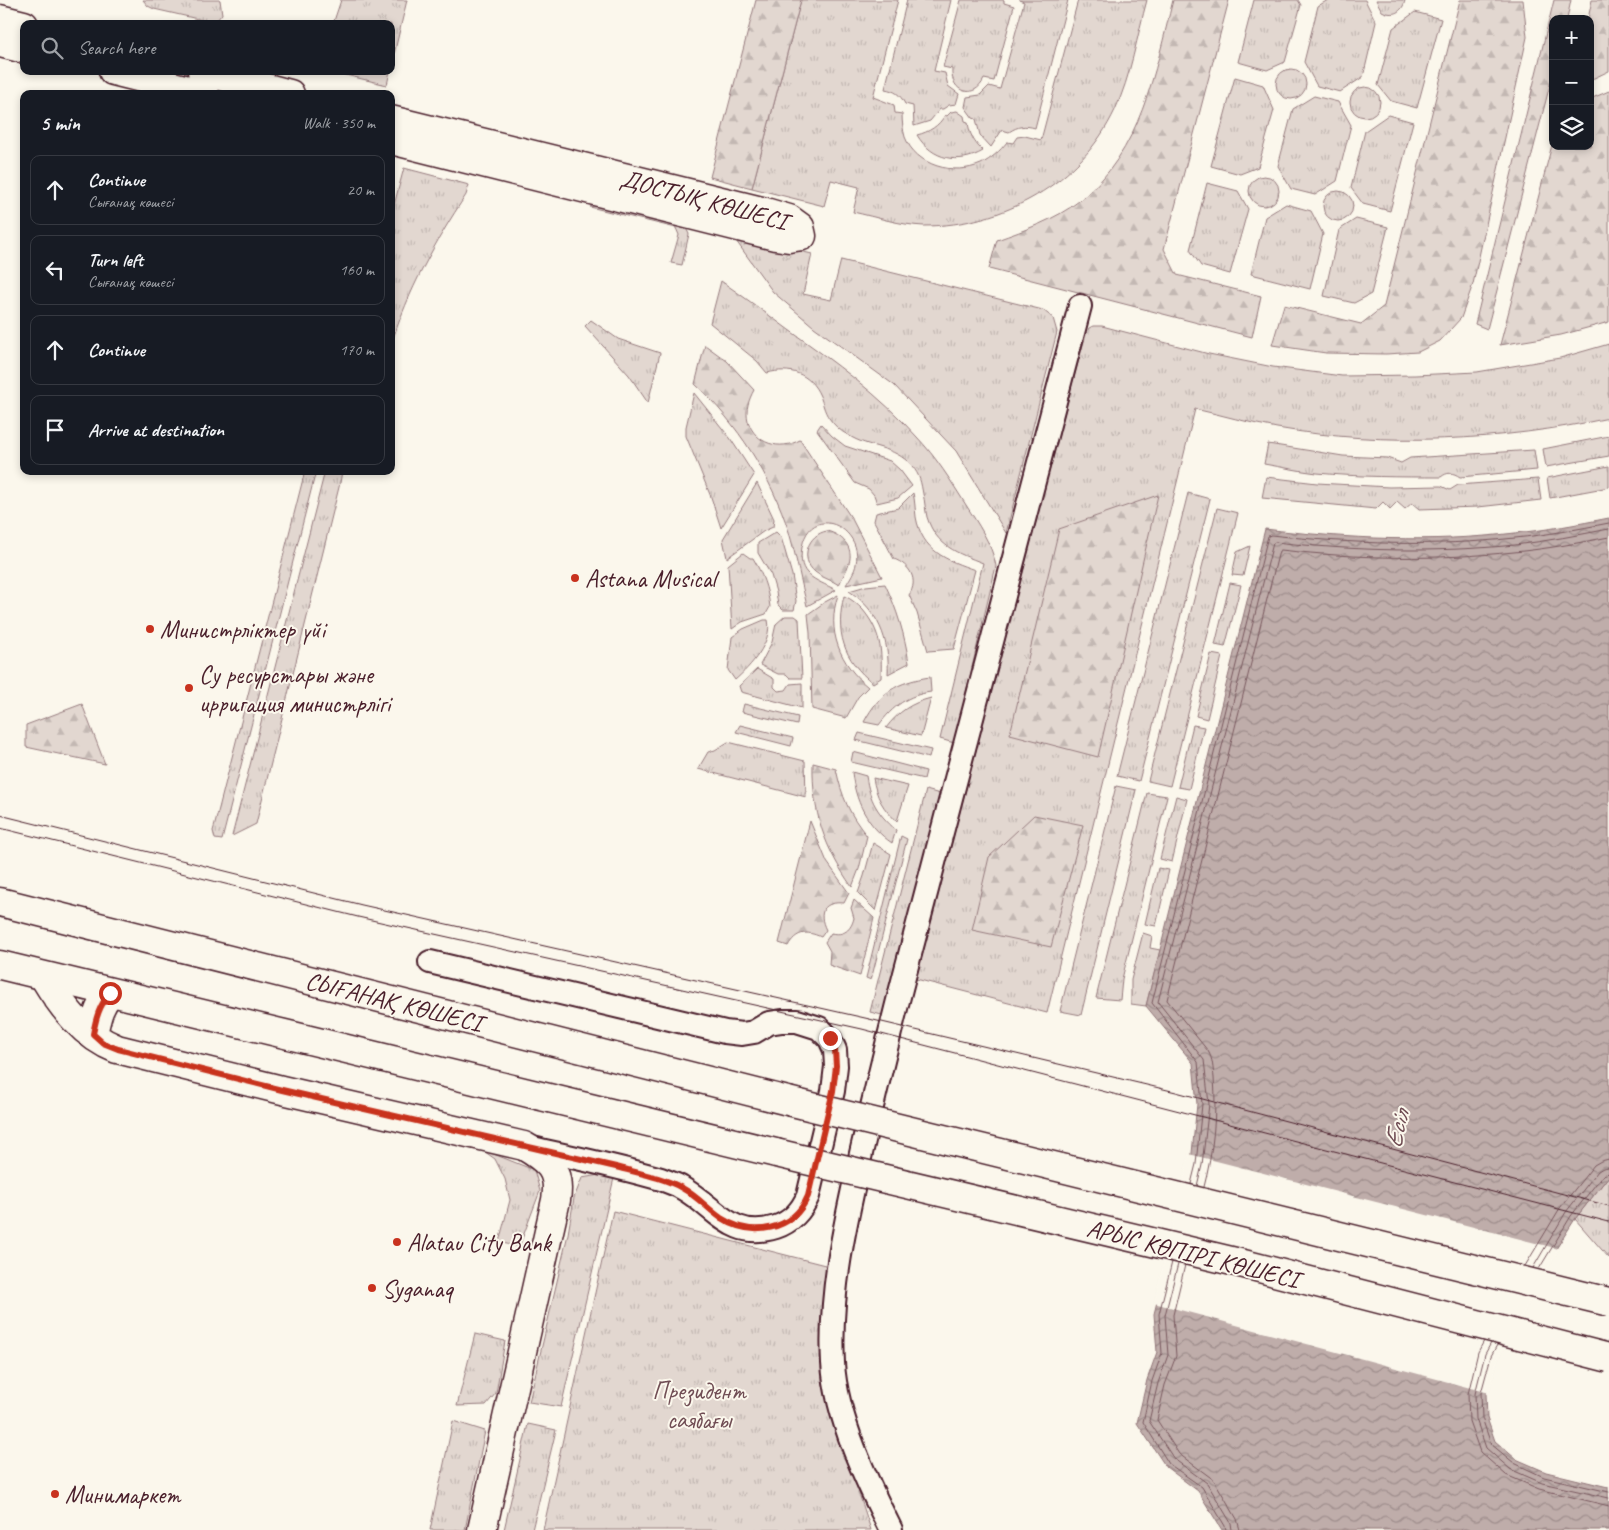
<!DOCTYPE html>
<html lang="en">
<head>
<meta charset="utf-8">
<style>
	:root { --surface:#171b24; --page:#20242c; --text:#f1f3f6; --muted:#9ea1a6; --line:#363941 }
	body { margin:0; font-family:Caveat,sans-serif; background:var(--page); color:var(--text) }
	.controls { position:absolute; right:15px; top:15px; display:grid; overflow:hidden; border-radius:10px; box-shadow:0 2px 8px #0003 }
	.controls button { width:45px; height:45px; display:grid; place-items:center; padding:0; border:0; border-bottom:1px solid var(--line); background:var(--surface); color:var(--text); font:25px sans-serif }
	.stop { position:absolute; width:15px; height:15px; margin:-11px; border:4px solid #c8321e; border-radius:50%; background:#fff }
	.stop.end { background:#c8321e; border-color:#fff; box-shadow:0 1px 5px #0008 }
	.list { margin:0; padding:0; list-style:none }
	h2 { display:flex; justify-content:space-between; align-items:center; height:65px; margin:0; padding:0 20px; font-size:21px }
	h2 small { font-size:16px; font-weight:400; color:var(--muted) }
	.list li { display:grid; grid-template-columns:32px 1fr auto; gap:15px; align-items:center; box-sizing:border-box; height:70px; margin:0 10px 10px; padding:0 10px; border:1px solid var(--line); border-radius:10px }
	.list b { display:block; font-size:19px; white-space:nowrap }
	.list p { margin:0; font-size:16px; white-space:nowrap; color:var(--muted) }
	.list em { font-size:16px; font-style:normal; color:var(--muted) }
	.icon { flex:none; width:28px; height:28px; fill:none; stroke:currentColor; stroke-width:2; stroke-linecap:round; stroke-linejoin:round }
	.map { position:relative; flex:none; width:1609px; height:1530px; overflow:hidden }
	.search { position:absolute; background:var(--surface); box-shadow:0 2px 8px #0003; left:20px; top:20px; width:375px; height:55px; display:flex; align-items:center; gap:12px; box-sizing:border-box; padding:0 18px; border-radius:10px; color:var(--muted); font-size:19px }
	.panel { position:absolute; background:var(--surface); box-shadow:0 2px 8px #0003; left:20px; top:90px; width:375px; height:385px; border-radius:10px }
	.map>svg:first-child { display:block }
	.grass { fill:url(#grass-tufts); stroke:#967b7e }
	.forest { fill:url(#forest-firs); stroke:#967b7e }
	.water { fill:url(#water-waves); stroke:#907477 }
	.pier { fill:#fbf7ec }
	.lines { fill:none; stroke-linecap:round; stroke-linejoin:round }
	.shore { stroke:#79585e; stroke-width:1 }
	.minor-casing { stroke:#4a1f2b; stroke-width:26 }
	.tertiary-casing { stroke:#4a1f2b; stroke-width:31 }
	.secondary-casing { stroke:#4a1f2b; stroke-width:31 }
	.minor { stroke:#fbf7ec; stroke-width:22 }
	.tertiary { stroke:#fbf7ec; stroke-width:28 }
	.secondary { stroke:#fbf7ec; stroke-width:28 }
	.tram { stroke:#4a1f2b; stroke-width:1 }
	.secondary-bridge-casing { stroke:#4a1f2b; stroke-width:31; stroke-linecap:butt }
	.secondary-bridge { stroke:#fbf7ec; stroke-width:28 }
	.route { stroke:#c8321e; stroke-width:6 }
	.poi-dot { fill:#c8321e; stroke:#fbf7ec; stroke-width:2 }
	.labels { text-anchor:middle; stroke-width:4; stroke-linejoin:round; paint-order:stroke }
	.street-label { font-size:25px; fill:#4a1f2b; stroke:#fbf7ec }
	.poi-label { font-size:25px; fill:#4a1f2b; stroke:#fbf7ec; text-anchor:start }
	.park-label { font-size:25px; fill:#704d54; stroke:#fbf7ec }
	.water-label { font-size:26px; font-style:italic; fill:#6d4a51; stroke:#fbf7ec }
</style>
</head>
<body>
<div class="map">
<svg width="1609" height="1530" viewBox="0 0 1609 1530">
	<defs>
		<pattern id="grass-tufts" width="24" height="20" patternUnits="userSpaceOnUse" patternTransform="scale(1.25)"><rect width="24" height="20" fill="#e2d7d0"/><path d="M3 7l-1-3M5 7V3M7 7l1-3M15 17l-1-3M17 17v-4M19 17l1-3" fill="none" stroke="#c3b8b3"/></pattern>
		<pattern id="forest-firs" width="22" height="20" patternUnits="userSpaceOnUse" patternTransform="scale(1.25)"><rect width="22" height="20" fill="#e2d7d0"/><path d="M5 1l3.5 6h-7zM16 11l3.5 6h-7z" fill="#c3b8b3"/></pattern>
		<pattern id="water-waves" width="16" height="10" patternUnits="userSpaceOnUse" patternTransform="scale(1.25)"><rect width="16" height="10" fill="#bfadaa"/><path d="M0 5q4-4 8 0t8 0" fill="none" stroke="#9d8c8b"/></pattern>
	</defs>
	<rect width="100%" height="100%" fill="#fbf7ec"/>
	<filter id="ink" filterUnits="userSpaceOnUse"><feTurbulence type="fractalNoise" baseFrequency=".02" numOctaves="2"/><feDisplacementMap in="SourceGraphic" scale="10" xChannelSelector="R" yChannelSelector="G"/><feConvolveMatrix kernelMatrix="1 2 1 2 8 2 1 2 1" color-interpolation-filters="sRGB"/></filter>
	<g filter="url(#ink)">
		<path class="grass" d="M143 0H220L222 14 216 21 211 22 154 9 148 6Z
			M341 0H407L391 67V24H333Z
			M801 0H898L873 97 894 105 895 113 902 114C902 122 903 130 905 137 916 166 954 176 981 164 991 159 1000 151 1007 142L1013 143 1017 137 1025 136 1041 140 1078 0H1147C1137 36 1131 76 1115 110 1081 183 1003 226 924 226 900 225 876 217 853 212L859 187 831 180 824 206 752 188Z
			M907 0H951L934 71 945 73 948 86 959 94 956 104 949 105 943 109H940L930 121 914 126 913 106 905 104C900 94 895 91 885 89Z
			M961 0H1004V3L1014 6 994 81 984 79C975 100 950 93 952 69L943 67Z
			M1019 0H1068L1035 128C1025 125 1018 126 1009 132L1002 130 991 147 980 135 976 119 973 118 965 107 967 97 980 95 989 86 1000 89 1024 2Z
			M1254 0H1298L1301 5 1285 62 1267 70 1238 62Z
			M1328 0H1365L1376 22 1363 77 1340 92 1317 86 1304 62 1318 6Z
			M1376 0H1405C1403 12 1393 17 1382 11Z
			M1415 12 1441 19 1417 108 1391 101 1378 85 1393 28Z
			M1276 84a15 15 0 1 1 30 0a15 15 0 1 1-30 0Z
			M329 71H390L387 85Z
			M1235 77 1263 85 1274 110 1258 167 1240 174 1211 166Z
			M1350 102a15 15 0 1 1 30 0a15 15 0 1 1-30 0Z
			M1314 96 1338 102 1351 125 1337 181 1315 195 1291 189 1278 166 1293 109Z
			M957 111 964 116 965 121 968 122C969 133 974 143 983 151 959 165 932 160 917 135 929 132 939 126 945 115L947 116 951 112Z
			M1388 115 1413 122 1390 211 1363 204 1351 188 1365 131Z
			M404 168 469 185 466 195C435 242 408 291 391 345V216Z
			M1249 191a15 15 0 1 1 30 0a15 15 0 1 1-30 0Z
			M1207 183 1238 191 1248 209 1230 274 1201 266 1190 250Z
			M1323 206a15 15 0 1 1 30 0a15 15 0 1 1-30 0Z
			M602 202 682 221 689 234 682 265 671 263 679 235 676 228 590 207Z
			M1286 204 1311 211 1323 234 1310 289 1251 274 1265 217Z
			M1356 219 1388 227 1371 294 1354 303 1324 296 1339 230Z
			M731 234 812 254 803 294 831 300 841 260 1043 310 1053 318 1057 332 1006 533 956 451 894 385 814 327 773 292Z
			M721 281C744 297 766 313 789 330 834 362 880 395 917 437 936 457 951 481 966 505 978 524 992 544 996 566L954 743 940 739 983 563C957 553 936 546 927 517 925 509 925 501 923 494 921 483 920 475 912 466 894 445 869 449 848 435 840 431 834 425 829 418 824 411 823 403 820 396 810 373 790 367 767 373L757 361 710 323Z
			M591 320 618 339 660 353 648 403 629 375 585 326Z
			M1093 326H1102L1209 354 1273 367 1342 376 1415 375 1477 372 1560 358 1609 344V418C1502 441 1385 447 1277 428 1249 423 1222 415 1195 409L1047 1013 916 979 1074 377 1086 334 1089 328Z
			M694 393 730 438 754 475 721 528 711 497 686 436V427Z
			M821 424 832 436 845 446 890 461 900 470 912 486 898 498 877 503 874 495 869 489 855 483 817 430Z
			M1609 436V456L1546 467 1543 449Z
			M1268 444 1343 456 1387 458 1401 463 1410 458 1534 450 1537 470 1460 477C1453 472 1447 472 1441 477 1400 477 1359 477 1317 473 1300 471 1282 467 1264 464Z
			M1609 466V487L1550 498 1547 478Z
			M305 471H316L222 840 215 839 213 831 215 824Z
			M325 471H342L340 483 256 824 232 836Z
			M1266 477 1317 483 1389 487 1441 486 1450 490 1458 485 1538 479 1541 500 1478 507 1419 509 1412 503 1405 509 1397 502 1390 509 1383 502 1376 509 1262 498Z
			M757 483 774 519 773 527 764 531 727 558 723 539Z
			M913 493C915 501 915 509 916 517 922 551 946 560 975 570L954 649 928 651 917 613 909 595C919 580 910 565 894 559L874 521 876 513 898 508Z
			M1188 493 1210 499 1139 781 1117 776Z
			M1217 508 1238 513 1170 786 1148 781Z
			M776 532 781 537 792 575 796 601 794 610H783L778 605 776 592 771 575 758 553V543Z
			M1250 546 1243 576 1232 575 1237 552Z
			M743 553 750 558H753C762 573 768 589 770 607L766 614 742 622 732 629 728 565Z
			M1230 583 1241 585 1225 647 1215 645Z
			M885 584C897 609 905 636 909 663L888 674C890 640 878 610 849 591L866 586Z
			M844 596C852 599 857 604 863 610 881 632 882 650 881 678L873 683C843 660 835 631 844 596Z
			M785 616H795L799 619 802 678H790L786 674H778L760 665 772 642 776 624Z
			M764 620H768C773 642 750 667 735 680L728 670 732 637 743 629Z
			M1211 654 1222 656 1207 719 1196 716Z
			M757 669 774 679V687L778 691 786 690 790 684 802 683V708L741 692 739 686Z
			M930 677 931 692C908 695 893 706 879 725L864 722C880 692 897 682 930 677Z
			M931 698 921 736 886 728C898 712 911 703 931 698Z
			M744 704 798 717 797 725 742 712Z
			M740 725 793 738 791 746 736 732Z
			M1193 725 1204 727 1189 789 1178 787Z
			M859 733 931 750 929 758 856 740Z
			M728 742 805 761 806 797 698 769 708 752 715 750Z
			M853 752 926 771 924 779 851 762Z
			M852 772 866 776C870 801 877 813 896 830L892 843C867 826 855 801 852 772Z
			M873 778 908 786 897 821C883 810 876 796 873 778Z
			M1116 786 1136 790 1081 1015 1060 1011Z
			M926 790 940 794 882 1015 870 1012Z
			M1147 793 1167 796 1122 979 1120 1000 1096 998Z
			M1176 796 1187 799 1172 862 1160 859Z
			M901 836 907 839 871 980 866 978Z
			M873 843 891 854 876 911 858 893 864 876Z
			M1158 868 1169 870 1156 926 1145 924Z
			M1143 933 1152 936 1150 948 1160 950 1146 1006 1131 1004V980Z
			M481 1149 534 1170 540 1191 519 1247 499 1242 510 1200 505 1179 495 1159Z
			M599 1175 614 1178 561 1407 529 1402 568 1234 574 1198 582 1178Z
			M1609 1176V1258L1575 1219Z
			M613 1211 829 1266 822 1381 871 1530H543Z
			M475 1334 505 1341 496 1393 486 1405 457 1406Z
			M453 1421 485 1431 465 1530H430Z
			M528 1424 556 1430 532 1530H504Z"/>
		<path class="forest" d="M756 0H801L752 188 710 177Z
			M1173 0H1229L1164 249 1177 275 1261 296 1252 337 989 269 997 240C1025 230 1055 220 1079 201 1141 153 1155 71 1173 0Z
			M1460 0H1523L1527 37 1473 284 1461 318 1440 341 1418 352 1386 354 1326 353 1272 345 1284 305 1361 324 1384 306Z
			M1554 0H1571L1567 19H1553V73L1487 329 1475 324Z
			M1592 0H1609V71L1590 80V19H1588Z
			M1609 91V322L1561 335 1500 345 1553 141V146H1590V99Z
			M705 345 727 361 754 390C749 399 745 410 748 421 755 444 780 451 800 440L852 519 882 577 846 585C850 578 855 571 856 564 864 527 810 502 802 547 797 576 815 579 836 590L807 606C801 581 796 556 789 532 771 476 738 424 695 384Z
			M1158 495 1098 757 1010 734 1059 529Z
			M827 531C842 535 854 547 849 563 847 571 842 577 839 585 832 580 822 578 815 572 799 559 808 534 827 531Z
			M838 595C826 631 840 664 868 687L858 697 846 718 812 709 810 633 808 614 825 602Z
			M82 704 105 764 26 747V725Z
			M813 763 836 769C842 797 849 814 867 836L859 869 852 887C824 847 812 812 813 763Z
			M1034 815 1083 825 1051 947 972 930 989 857Z
			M810 821 827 862 849 893 844 903C824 901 817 912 826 930L821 937C806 930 796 932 788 946L779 943Z
			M854 900 874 918 860 976 829 965 830 951 825 942 831 933C844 936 851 930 854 918L851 908Z"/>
		<path class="water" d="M1609 518V1176L1575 1219 1556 1249 1496 1358 1486 1394 1487 1418 1495 1441 1516 1459 1546 1472 1608 1487 1609 1530H1222L1198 1491 1166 1467 1137 1423 1147 1380 1157 1352 1154 1314 1191 1163 1197 1104 1193 1063 1146 1006 1265 529C1348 539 1432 543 1515 533 1547 530 1578 524 1609 518Z"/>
		<path class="pier" d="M1189 1154 1559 1249 1498 1359 1489 1393 1154 1303Z"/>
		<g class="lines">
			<path class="shore" d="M1191 1184 1196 1164 1202 1104 1198 1062 1152 1003 1268 536 1271 535C1352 544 1434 547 1515 538 1546 535 1578 529 1609 523
				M1197 1186 1202 1165 1209 1104 1204 1060 1158 1002 1273 543 1275 542C1355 551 1435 553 1515 545 1547 541 1578 535 1609 529
				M1204 1187C1213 1152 1217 1115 1214 1078 1213 1069 1213 1059 1208 1051L1167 1000 1279 551 1281 550C1359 559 1437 560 1514 552 1546 549 1578 543 1609 537
				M1172 1262 1159 1314 1162 1353 1152 1381 1143 1422 1169 1464 1202 1487 1225 1526 1226 1530
				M1178 1264 1165 1315 1168 1355 1158 1383 1149 1421 1174 1459 1207 1483 1231 1523 1232 1530
				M1185 1265 1173 1315 1176 1356 1165 1385 1157 1420 1179 1454 1214 1480 1237 1519 1240 1530
				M1525 1266 1560 1208 1594 1165 1601 1161 1609 1159
				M1533 1268 1566 1212 1598 1171 1603 1168 1609 1167
				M1539 1269 1571 1216 1603 1175 1609 1173
				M1484 1341 1478 1352 1468 1394 1469 1421 1480 1452 1506 1475 1539 1489 1609 1506
				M1491 1343 1485 1354 1475 1394 1476 1419 1486 1448 1510 1469 1542 1483 1609 1498
				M1497 1345 1491 1356 1481 1393 1482 1418 1491 1444 1514 1463 1544 1477 1609 1492"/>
			<defs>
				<path id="minor" d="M430 962 725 1032 742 1034 754 1032 769 1023 782 1021H797L819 1028 830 1039 835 1050 836 1066 833 1091 808 1196C802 1210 791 1222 776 1227 731 1241 716 1207 682 1188 676 1184 668 1182 661 1179 617 1166 572 1157 527 1147
					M891 1530C867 1482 836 1417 833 1363 829 1290 846 1220 862 1149 877 1085 892 1022 909 958 965 741 1024 524 1080 306"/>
				<path id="tertiary" d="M0 19 24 25
					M0 43 24 49
					M113 71 205 94
					M202 71 290 94
					M391 120 762 211 789 219 800 227 802 236 789 238 775 236 391 140
					M44 977C62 1007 84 1036 117 1049L282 1090 524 1146C548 1160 561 1170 556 1200L482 1530
					M93 1034C97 1017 98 1007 110 993"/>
				<path id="secondary" d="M0 902 788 1101
					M0 965 776 1153"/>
			</defs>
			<use href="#minor" class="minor-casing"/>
			<use href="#tertiary" class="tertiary-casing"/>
			<use href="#secondary" class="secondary-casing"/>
			<use href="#minor" class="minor"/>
			<use href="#tertiary" class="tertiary"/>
			<use href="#secondary" class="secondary"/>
			<path class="tram" d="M0 815 362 905 865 1018 1176 1092 1609 1206
				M0 828 358 917 862 1029 1609 1222"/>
			<defs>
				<path id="secondary-bridge" d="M788 1101 1609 1302
					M776 1153 1236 1262 1609 1358"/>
			</defs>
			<use href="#secondary-bridge" class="secondary-bridge-casing"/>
			<use href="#secondary-bridge" class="secondary-bridge"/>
		</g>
	</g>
	<g class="lines" filter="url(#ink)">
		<path class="route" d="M110 993C99 1006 96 1018 93 1034L103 1043 118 1049 282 1090 616 1167C638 1173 662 1177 682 1188 697 1196 708 1209 721 1218 752 1238 793 1231 808 1196L833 1091 836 1066 835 1050 830 1038"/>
	</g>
	<g class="poi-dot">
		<circle cx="575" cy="578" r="5"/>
		<circle cx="150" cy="629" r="5"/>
		<circle cx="189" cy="688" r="5"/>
		<circle cx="397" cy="1242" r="5"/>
		<circle cx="372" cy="1288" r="5"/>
		<circle cx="55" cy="1494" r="5"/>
	</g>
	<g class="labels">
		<g class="street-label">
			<text transform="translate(704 199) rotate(15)" y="9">ДОСТЫҚ КӨШЕСІ</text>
			<text transform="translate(394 1001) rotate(14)" y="9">СЫҒАНАҚ КӨШЕСІ</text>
			<text transform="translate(1193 1253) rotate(14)" y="9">АРЫС КӨПІРІ КӨШЕСІ</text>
		</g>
		<g class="poi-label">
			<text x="585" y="587">Astana Musical</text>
			<text x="160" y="638">Министрліктер үйі</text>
			<text x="199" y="683">Су ресурстары және<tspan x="199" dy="29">ирригация министрлігі</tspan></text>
			<text x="407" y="1251">Alatau City Bank</text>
			<text x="382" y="1297">Syganaq</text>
			<text x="65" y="1503">Минимаркет</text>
		</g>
		<g class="park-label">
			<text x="699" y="1399">Президент<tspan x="699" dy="29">саябағы</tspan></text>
		</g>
		<g class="water-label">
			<text transform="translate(1396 1129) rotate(-77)" y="9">Есіл</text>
		</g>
	</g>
</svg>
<div class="controls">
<button>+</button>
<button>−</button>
<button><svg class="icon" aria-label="layers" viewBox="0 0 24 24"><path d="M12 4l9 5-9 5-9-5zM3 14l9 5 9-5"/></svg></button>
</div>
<div class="stop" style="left:110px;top:993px"></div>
<div class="stop end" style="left:830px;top:1038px"></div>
<div class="search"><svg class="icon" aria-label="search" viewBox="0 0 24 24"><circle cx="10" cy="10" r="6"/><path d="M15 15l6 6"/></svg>Search here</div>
<section class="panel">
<h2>5 min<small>Walk · 350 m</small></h2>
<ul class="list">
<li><svg class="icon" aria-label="ahead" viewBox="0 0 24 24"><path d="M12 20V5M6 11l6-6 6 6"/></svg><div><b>Continue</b><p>Сығанақ көшесі</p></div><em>20 m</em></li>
<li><svg class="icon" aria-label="left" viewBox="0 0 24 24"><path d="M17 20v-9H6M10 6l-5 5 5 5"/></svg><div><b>Turn left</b><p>Сығанақ көшесі</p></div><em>160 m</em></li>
<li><svg class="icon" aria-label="ahead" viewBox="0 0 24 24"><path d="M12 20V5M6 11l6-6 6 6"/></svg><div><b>Continue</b></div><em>170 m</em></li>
<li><svg class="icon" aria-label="arrive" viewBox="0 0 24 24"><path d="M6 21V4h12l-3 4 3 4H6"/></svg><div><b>Arrive at destination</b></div></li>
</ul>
</section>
</div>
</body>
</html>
